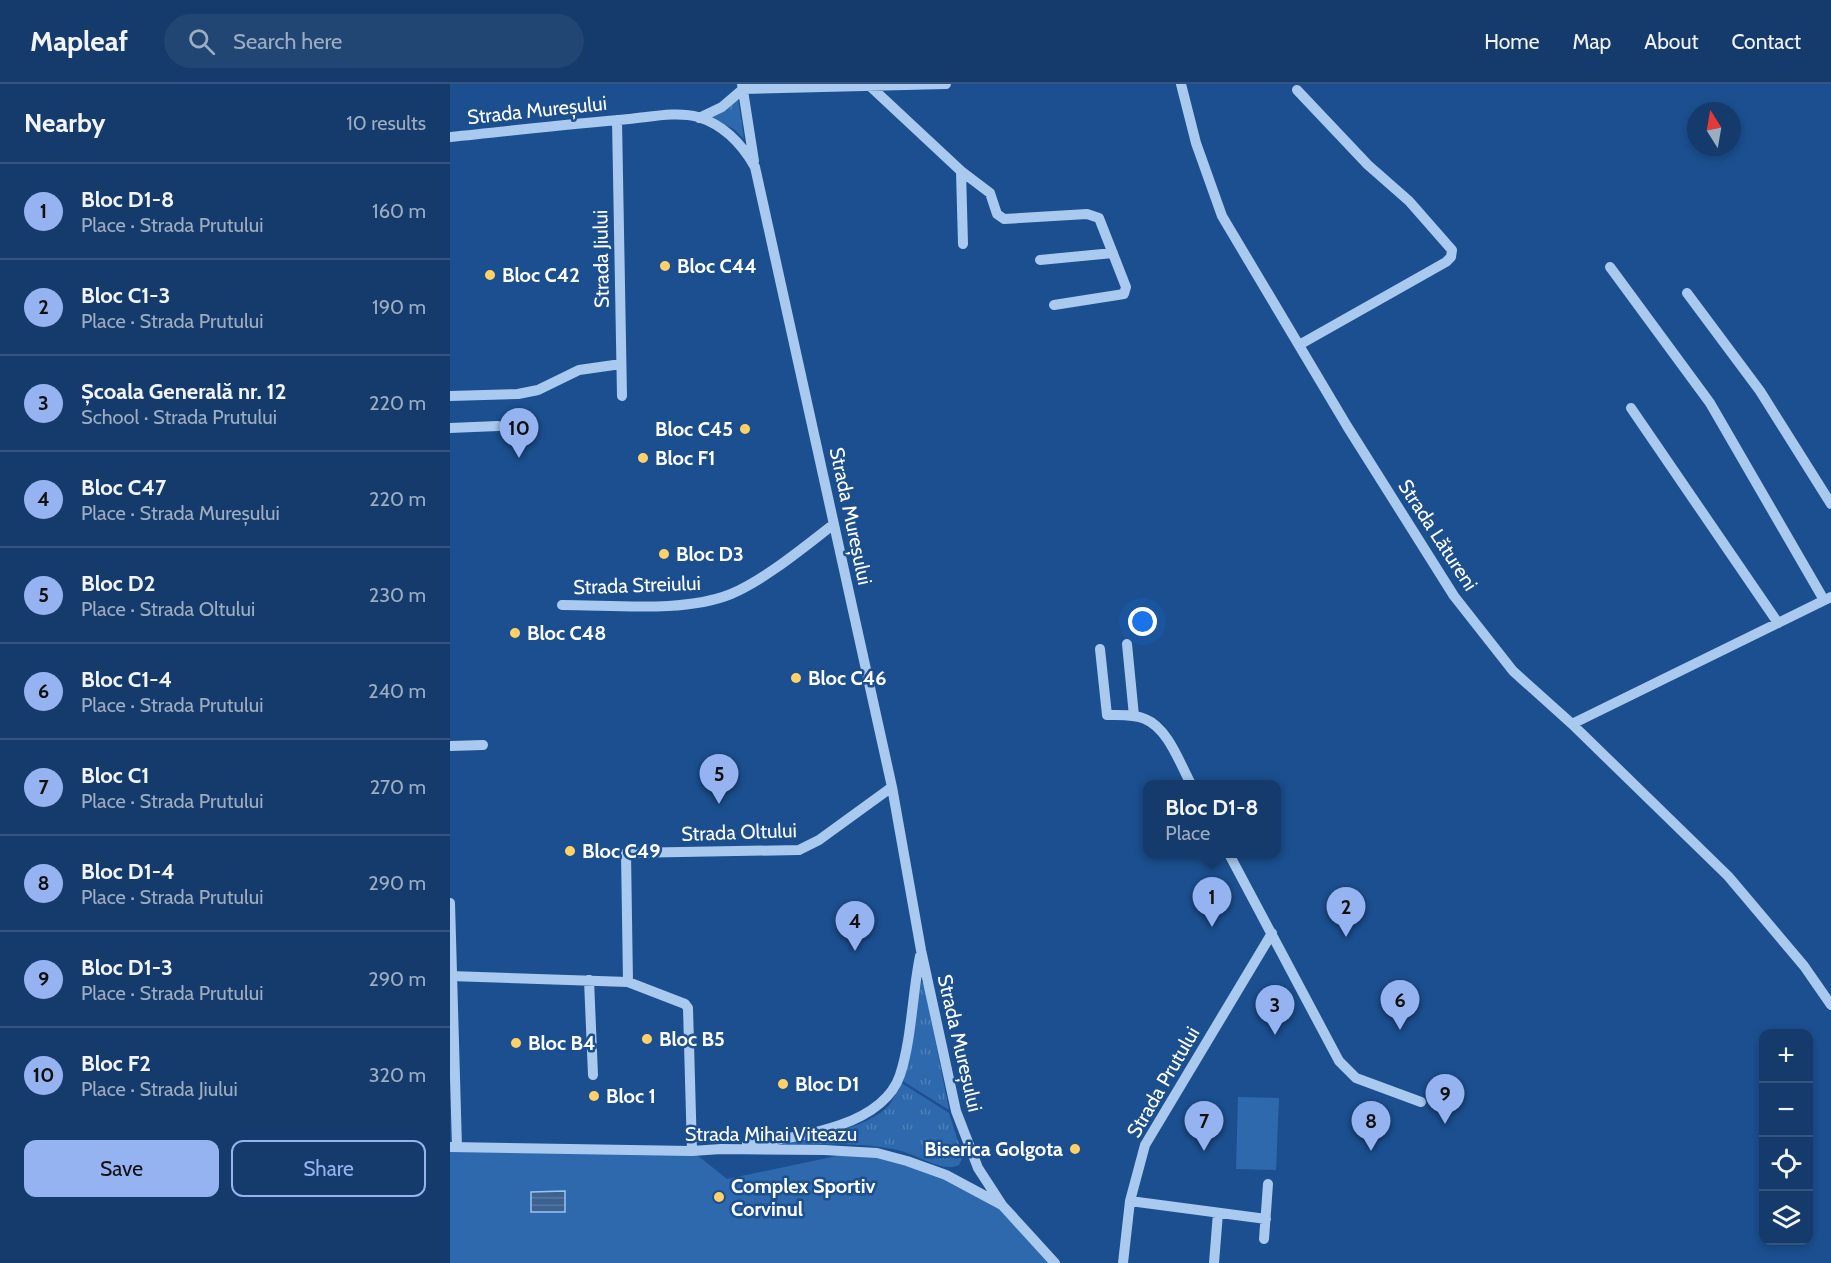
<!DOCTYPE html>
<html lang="en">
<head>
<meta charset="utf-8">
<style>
	:root { --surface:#143b6b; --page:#214673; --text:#f1f3f6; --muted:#9dadc1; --line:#33557e; --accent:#95b2f1 }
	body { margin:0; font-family:Cabin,sans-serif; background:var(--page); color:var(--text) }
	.controls { position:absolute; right:18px; bottom:18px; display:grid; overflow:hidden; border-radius:12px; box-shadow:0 3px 9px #0003 }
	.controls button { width:54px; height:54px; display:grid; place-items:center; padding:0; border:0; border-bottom:2px solid var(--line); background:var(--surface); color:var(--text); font:30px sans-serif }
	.compass { position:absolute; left:1237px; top:18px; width:54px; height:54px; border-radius:50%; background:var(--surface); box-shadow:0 3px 9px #0003; rotate:349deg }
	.you { position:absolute; left:693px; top:538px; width:21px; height:21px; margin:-15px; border:4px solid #fff; border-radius:50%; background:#1a73e8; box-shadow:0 0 0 9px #1a73e833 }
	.badge { display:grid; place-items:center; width:39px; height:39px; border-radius:50%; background:var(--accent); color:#111; font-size:20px; font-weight:700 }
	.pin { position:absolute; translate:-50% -50px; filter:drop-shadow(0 2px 3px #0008) }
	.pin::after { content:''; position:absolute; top:32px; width:21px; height:18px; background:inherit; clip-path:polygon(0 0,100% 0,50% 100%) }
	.popup { position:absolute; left:693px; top:696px; width:138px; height:78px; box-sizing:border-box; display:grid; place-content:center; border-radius:12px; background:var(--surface); filter:drop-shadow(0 2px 4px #0005); font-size:20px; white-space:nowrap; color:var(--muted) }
	.popup b { font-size:22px; color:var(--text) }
	.popup::after { content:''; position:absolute; left:50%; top:100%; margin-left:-12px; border:12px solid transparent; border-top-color:var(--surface) }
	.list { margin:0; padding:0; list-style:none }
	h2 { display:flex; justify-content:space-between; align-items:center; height:78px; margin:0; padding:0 24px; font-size:26px }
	h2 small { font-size:20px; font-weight:400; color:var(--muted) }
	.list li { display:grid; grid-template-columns:39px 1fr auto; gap:18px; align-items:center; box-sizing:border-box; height:96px; padding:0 24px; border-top:2px solid var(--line) }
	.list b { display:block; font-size:22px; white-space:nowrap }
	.list p { margin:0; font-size:20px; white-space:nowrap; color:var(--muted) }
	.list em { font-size:20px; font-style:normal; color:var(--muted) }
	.actions { display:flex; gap:12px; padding:18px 24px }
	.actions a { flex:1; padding:14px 0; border:2px solid var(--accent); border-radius:12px; text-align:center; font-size:21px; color:var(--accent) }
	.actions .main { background:var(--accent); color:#111 }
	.icon { flex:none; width:33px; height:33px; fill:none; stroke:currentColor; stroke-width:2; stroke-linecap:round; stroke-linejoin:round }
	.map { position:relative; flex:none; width:1381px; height:1179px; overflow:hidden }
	header { display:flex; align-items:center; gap:36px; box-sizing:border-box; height:84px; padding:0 30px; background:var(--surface); border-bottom:2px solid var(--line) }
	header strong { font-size:28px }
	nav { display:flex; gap:33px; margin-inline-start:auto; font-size:21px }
	.search { width:420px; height:54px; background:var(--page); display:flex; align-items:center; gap:15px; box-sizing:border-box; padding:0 21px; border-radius:33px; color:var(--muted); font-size:22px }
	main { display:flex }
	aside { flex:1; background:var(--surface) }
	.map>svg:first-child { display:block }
	.grass { fill:url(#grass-tufts) }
	.pitch { fill:#2e69ad }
	.water { fill:url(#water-rules); stroke:#9cc4f0; stroke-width:1.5 }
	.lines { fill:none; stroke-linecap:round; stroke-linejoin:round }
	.minor { stroke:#a9c9ee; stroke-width:10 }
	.poi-dot { fill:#ffd166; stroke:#1b4f8f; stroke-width:2 }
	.labels { text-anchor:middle; stroke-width:5; stroke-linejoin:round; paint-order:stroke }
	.street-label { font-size:20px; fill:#fff; stroke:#1b4f8f }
	.poi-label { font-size:20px; font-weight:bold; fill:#fff; stroke:#1b4f8f; text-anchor:start }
</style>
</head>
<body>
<header>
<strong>Mapleaf</strong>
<div class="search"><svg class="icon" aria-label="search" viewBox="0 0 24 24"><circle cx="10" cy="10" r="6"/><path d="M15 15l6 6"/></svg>Search here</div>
<nav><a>Home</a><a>Map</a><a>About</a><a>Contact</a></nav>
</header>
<main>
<aside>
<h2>Nearby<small>10 results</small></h2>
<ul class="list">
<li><span class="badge">1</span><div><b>Bloc D1-8</b><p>Place · Strada Prutului</p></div><em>160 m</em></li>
<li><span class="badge">2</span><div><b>Bloc C1-3</b><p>Place · Strada Prutului</p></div><em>190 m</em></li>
<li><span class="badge">3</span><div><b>Școala Generală nr. 12</b><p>School · Strada Prutului</p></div><em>220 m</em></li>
<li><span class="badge">4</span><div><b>Bloc C47</b><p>Place · Strada Mureșului</p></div><em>220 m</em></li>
<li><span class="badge">5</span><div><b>Bloc D2</b><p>Place · Strada Oltului</p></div><em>230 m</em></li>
<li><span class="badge">6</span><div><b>Bloc C1-4</b><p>Place · Strada Prutului</p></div><em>240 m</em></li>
<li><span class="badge">7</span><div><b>Bloc C1</b><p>Place · Strada Prutului</p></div><em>270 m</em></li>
<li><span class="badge">8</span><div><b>Bloc D1-4</b><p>Place · Strada Prutului</p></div><em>290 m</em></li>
<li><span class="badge">9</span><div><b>Bloc D1-3</b><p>Place · Strada Prutului</p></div><em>290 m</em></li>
<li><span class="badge">10</span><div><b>Bloc F2</b><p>Place · Strada Jiului</p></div><em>320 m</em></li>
</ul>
<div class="actions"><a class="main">Save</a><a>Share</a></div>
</aside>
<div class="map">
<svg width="1381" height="1179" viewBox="0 0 1381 1179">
	<defs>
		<pattern id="grass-tufts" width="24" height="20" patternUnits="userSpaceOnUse" patternTransform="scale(1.5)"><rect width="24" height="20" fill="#2e69ad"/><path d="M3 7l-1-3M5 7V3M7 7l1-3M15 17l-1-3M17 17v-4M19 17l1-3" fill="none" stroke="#4d80b9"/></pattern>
		<pattern id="water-rules" width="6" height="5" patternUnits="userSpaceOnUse" patternTransform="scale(1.5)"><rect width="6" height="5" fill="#3c6290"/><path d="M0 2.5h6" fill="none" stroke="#597aa1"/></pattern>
	</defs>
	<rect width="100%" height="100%" fill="#1b4f8f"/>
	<path class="grass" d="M288 14 294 55 284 45 260 34 277 26Z
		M471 898 474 899 499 1026 451 996Z
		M450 998 499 1029 513 1073 509 1081C492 1089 469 1071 451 1067 411 1057 366 1061 325 1062 357 1054 418 1046 440 1020 445 1013 447 1005 450 998Z"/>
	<path class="pitch" d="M788 1013 829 1014 826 1086 786 1085Z
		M0 1063 242 1067 277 1095 410 1067 442 1072 552 1121 605 1179H0Z"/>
	<path class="water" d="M115 1107V1128H81V1108Z"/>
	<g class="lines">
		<path class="minor" d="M292 0 304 77
			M731 0 746 59 772 132 897 342 1004 512 1063 587 1122 640 1278 792 1354 882 1381 921
			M420 2 511 87 513 160
			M293 5 496 0
			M847 6 918 81 959 117 1002 166 1001 173 996 178 849 261
			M249 34 272 23 293 5
			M167 36 172 312
			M0 53C60 47 119 40 179 35 200 33 227 27 248 33 274 41 292 60 305 83L442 703 471 866 506 1027 528 1084 552 1121
			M511 87 540 109 547 130 554 135 637 130 649 134 676 203 674 210 604 221
			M590 176 663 169
			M1160 183 1260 319 1374 516
			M1237 209 1310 307 1381 420
			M0 312 68 310 88 306 129 286 171 280
			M1181 324 1328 539
			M0 344 48 342
			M112 521C164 521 234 529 281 510 316 495 354 463 384 440
			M677 560 684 632
			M650 565 657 631C669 631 684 630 695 635 718 644 730 680 741 700
			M1122 640 1381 513
			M0 662 33 661
			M779 770 889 977 906 994 971 1018
			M0 819 7 1063
			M0 892 178 898 235 920 238 924 242 1067
			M139 896 143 991
			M178 898 176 769 349 766 369 756 442 703
			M297 1060C346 1053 432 1044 450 991 462 954 462 911 470 872
			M0 1063 242 1067 271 1065 374 1066 427 1069 457 1077 496 1091 552 1121 605 1179
			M680 1117 816 1135
			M814 1155 818 1100
			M673 1179 680 1117 695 1061 822 849
			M764 1179 768 1129"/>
	</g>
	<g class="poi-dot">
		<circle cx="215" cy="182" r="6"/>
		<circle cx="40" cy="191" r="6"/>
		<circle cx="295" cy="345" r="6"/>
		<circle cx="193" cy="374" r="6"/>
		<circle cx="214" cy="470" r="6"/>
		<circle cx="65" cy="549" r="6"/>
		<circle cx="346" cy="594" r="6"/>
		<circle cx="120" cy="767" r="6"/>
		<circle cx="197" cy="955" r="6"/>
		<circle cx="66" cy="959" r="6"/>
		<circle cx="333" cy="1000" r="6"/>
		<circle cx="144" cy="1012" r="6"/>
		<circle cx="625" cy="1065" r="6"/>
		<circle cx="269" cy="1113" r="6"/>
	</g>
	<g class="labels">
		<g class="street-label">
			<text transform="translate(87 26) rotate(-6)" y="7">Strada Mureșului</text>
			<text transform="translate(151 175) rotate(-91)" y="7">Strada Jiului</text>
			<text transform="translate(401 432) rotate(78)" y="7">Strada Mureșului</text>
			<text transform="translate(988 451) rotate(57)" y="7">Strada Lătureni</text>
			<text transform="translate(187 501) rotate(-2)" y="7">Strada Streiului</text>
			<text transform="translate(289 748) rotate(-2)" y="7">Strada Oltului</text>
			<text transform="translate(510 959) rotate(77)" y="7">Strada Mureșului</text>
			<text transform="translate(713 998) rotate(-60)" y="7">Strada Prutului</text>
			<text x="321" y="1057">Strada Mihai Viteazu</text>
		</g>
		<g class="poi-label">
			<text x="227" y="189">Bloc C44</text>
			<text x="52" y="198">Bloc C42</text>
			<text x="283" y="352" text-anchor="end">Bloc C45</text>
			<text x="205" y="381">Bloc F1</text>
			<text x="226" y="477">Bloc D3</text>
			<text x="77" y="556">Bloc C48</text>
			<text x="358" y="601">Bloc C46</text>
			<text x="132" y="774">Bloc C49</text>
			<text x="209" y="962">Bloc B5</text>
			<text x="78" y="966">Bloc B4</text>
			<text x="345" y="1007">Bloc D1</text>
			<text x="156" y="1019">Bloc 1</text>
			<text x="613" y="1072" text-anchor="end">Biserica Golgota</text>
			<text x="281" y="1109">Complex Sportiv<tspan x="281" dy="23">Corvinul</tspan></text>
		</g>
	</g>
</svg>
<div class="controls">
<button>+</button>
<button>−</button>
<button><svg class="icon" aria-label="locate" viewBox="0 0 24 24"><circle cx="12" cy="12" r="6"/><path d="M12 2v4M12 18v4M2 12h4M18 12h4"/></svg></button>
<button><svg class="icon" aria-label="layers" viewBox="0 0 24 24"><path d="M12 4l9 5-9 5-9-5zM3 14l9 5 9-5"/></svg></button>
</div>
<svg class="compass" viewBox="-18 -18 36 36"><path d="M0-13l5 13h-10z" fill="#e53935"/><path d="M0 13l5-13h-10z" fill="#9dadc1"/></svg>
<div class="you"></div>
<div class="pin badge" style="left:762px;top:843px">1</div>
<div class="popup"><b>Bloc D1-8</b>Place</div>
<div class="pin badge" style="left:896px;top:853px">2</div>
<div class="pin badge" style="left:825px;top:951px">3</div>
<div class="pin badge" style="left:405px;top:867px">4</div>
<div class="pin badge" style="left:269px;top:720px">5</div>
<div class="pin badge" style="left:950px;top:946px">6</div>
<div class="pin badge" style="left:754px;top:1067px">7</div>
<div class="pin badge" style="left:921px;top:1067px">8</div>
<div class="pin badge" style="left:995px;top:1040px">9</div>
<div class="pin badge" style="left:69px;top:374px">10</div>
</div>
</main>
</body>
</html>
